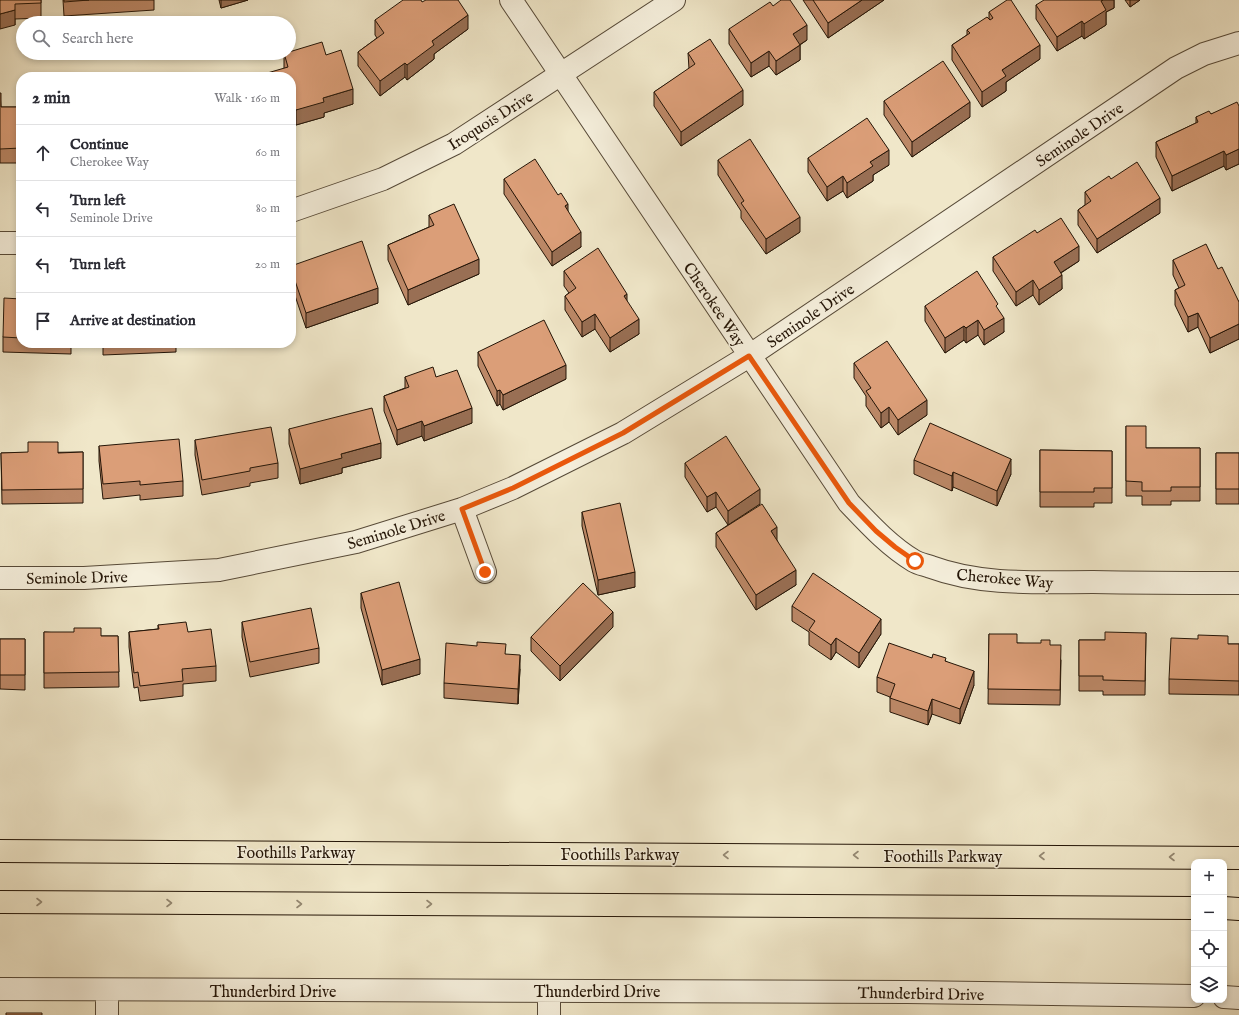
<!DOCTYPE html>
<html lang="en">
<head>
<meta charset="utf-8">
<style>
	:root { --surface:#fff; --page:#f2f2f3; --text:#2b2b33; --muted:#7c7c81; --line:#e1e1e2 }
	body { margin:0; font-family:"IM FELL English",serif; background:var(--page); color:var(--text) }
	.controls { position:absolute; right:12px; bottom:12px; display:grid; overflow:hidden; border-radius:8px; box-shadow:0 2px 6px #0003 }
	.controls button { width:36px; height:36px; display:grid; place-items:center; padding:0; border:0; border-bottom:1px solid var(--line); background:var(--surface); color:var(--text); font:20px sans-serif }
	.stop { position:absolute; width:12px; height:12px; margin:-9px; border:3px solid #ea580c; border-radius:50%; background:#fff }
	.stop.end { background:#ea580c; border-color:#fff; box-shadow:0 1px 4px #0008 }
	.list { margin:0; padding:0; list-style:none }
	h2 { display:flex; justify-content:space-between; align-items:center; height:52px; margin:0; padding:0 16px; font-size:17px }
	h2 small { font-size:13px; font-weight:400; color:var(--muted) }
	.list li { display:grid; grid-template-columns:26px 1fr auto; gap:12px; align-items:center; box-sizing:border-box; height:56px; padding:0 16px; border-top:1px solid var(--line) }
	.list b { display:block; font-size:15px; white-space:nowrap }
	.list p { margin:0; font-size:13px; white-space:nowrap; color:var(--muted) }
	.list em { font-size:13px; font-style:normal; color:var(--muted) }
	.icon { flex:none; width:22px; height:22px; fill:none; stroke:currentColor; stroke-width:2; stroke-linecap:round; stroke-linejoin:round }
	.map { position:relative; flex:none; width:1239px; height:1015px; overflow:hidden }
	.search { position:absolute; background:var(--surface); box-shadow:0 2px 6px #0003; left:16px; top:16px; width:280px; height:44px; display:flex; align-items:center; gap:10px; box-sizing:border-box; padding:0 14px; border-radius:22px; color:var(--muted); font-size:15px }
	.panel { position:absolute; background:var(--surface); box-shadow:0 2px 6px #0003; left:16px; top:72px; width:280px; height:276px; border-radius:16px }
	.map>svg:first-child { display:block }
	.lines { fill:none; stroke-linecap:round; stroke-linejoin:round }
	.minor-casing { stroke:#574a38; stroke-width:24 }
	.highway-casing { stroke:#241507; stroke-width:24 }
	.minor { stroke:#f5efdc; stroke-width:22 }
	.highway { stroke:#f0e7c9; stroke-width:22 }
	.wall { fill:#bc8867; stroke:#241507 }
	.shaded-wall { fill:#996f54; stroke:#241507 }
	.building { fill:#db9e78; stroke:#241507 }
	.oneway { stroke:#948872 }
	.route { stroke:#ea580c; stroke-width:5 }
	.labels { text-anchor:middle; stroke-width:3; stroke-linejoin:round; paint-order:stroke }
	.street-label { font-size:16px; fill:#241507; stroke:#f5efdc }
</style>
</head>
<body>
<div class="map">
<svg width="1239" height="1015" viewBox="0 0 1239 1015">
	<rect width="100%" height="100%" fill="#f0e7c9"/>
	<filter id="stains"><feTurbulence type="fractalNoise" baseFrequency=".005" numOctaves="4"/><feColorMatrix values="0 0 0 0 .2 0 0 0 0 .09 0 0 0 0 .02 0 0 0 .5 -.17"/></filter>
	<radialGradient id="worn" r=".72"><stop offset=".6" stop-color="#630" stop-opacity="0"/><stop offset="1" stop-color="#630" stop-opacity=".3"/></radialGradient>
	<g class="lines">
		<defs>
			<path id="minor" d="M511 0 849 503C869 524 889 546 914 561 919 564 926 565 931 567 982 586 1040 582 1093 582 1142 583 1190 583 1239 583
				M291 211 383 179 454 144 674 0
				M0 243H21
				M462 509 485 572
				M0 578H84L219 570 356 542 462 509 513 488 623 433 749 356 1176 68 1204 54 1239 43
				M0 989 907 992 1194 996
				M107 990V1015
				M549 991V1015
				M1224 997 1239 998"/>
			<path id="highway" d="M0 851 1239 858
				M0 902 1194 908
				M1224 908 1239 909"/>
		</defs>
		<use href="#minor" class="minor-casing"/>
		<use href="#highway" class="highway-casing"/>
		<use href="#minor" class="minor"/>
		<use href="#highway" class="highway"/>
	</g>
	<path class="wall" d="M0 0H41V18L15 19V25Z
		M63 0H154V10L64 16Z
		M219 0H248L221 8Z
		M803 0H884L828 38Z
		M1114 0V8L1106 12V25L1084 39 1082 36 1057 51 1036 19V5Z
		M1125 0H1140L1130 7Z
		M422 2 468 29 434 54V59L407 80 405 77 380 96 358 66V52L377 38 375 35V20Z
		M989 12 1040 59 1006 82V91L982 107 952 60V45L967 35V30L989 19Z
		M729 29 807 40 800 45V60L776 75 769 66 751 77 729 44Z
		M284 53 326 55 353 104 324 113V117L296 125 293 116 284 68Z
		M688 53 743 105 681 146 654 106V92L689 69Z
		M0 93 1 107H21V163H0Z
		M884 101 970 117 912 157 884 115Z
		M1239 106V164L1226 170 1224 166 1172 191 1156 157V142L1196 123V117L1211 114Z
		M808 158 889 165 873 175V181L847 198 843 191 827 201 808 172Z
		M718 160 800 232 766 254 741 218V211L718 175Z
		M504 179 568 212 581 247 552 266 504 194Z
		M1111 179 1160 213 1097 253 1078 225V210L1085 205V192Z
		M429 215 479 274 408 305 388 260V245L429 227Z
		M1037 233 1079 261 1061 273 1062 289 1039 305 1033 295 1016 306 993 271V257Z
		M1173 260 1218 269 1239 302V339L1210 353 1198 327 1188 332 1175 305V290L1179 288 1173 275Z
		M291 266 378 303 306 328 291 284Z
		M564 271 627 301 639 334 610 352 595 329 582 337 565 310V296L569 293 564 286Z
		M21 299V343H71V354L3 352V337Z
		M925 306 998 310 1004 332 984 345 978 335 966 343 964 340 945 353 925 321Z
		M103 343H176V352L103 355Z
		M201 343H220L202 347Z
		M478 352 566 379 503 410 500 404 497 406 478 366Z
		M854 363 927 415 898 435 889 422 881 428 866 406V396L854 378Z
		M405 377H436L472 423 424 441 422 436 397 445 384 411V396L405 388Z
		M1126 426 1146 448H1200V501H1171V505H1142V496H1126Z
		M289 429 381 458 342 468V473L300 484 289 444Z
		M195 440 278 463V478L250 483V486L202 495 195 455Z
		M99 446 183 481V496L140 500V495L103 499 99 461Z
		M1040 450 1112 451V503H1094V507H1040Z
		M83 452V503L2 504 1 453Z
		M1216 453H1239V504H1216Z
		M914 460 1011 474 997 506 953 487 952 491 914 474Z
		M685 463 760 504 746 513 777 540 796 585 756 610 716 547V533L728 525 716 507 707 512 685 477Z
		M582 512 635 587 598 595 582 526Z
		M361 593 420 674 382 685 361 608Z
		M792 606 881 634 859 668 836 652 831 660 809 645V632L792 621Z
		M242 622 319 648V663L250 677 242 637Z
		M158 625 188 632 216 666V681L183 684V696L140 701 138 687 134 688 129 647V632L158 629Z
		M613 627 560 681 531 651V637Z
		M44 632 101 636H118L119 687 44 688Z
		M1146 633 1145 695H1103V691H1079V640H1105Z
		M989 634 1017 643 1050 645 1061 660 1060 705 988 704Z
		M0 639H25V690L0 689Z
		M1228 644H1239V695L1169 694V679Z
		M506 654 520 669 518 704 444 698V683Z
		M932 658 946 661 974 685 960 724 932 714 928 725 890 712V697L877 692V677Z"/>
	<path class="shaded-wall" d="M221 0H248L221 8Z
		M862 0H884L828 38V23Z
		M1103 0H1114V8L1106 12V25L1084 39V24L1101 1Z
		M1130 0H1140L1130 7Z
		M15 10V25L0 29V14Z
		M468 15V29L434 54V59L407 80V65L432 41Z
		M1082 21V36L1057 51V37Z
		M807 25V40L793 49V34Z
		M800 45V60L776 75V61Z
		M1040 45V59L1006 82V91L982 107V92L1002 70Z
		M769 51V66L751 77V63Z
		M405 63V77L380 96V81Z
		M353 89V104L324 113V117L296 125V110L323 98Z
		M743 90V105L681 146V132Z
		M291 102H293V116L291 117Z
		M970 102V117L912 157V142Z
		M1239 149V164L1226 170V155Z
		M889 150V165L873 175V181L847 198V183L870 162Z
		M1224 151V166L1172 191V176Z
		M843 176V191L827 201V187Z
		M1160 198V213L1097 253V239Z
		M568 204V219L565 206Z
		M800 217V232L766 254V239Z
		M581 232V247L552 266V252Z
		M1079 246V261L1054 277V262Z
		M479 259V274L408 305V290Z
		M1062 275V289L1039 305V290Z
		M1033 280V295L1016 306V292Z
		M378 288V303L306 328V313Z
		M627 294V308L624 296Z
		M1198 313V327L1188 332V317Z
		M595 314V329L582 337V322Z
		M1004 318V332L984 345V330Z
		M639 319V334L610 352V338Z
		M978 320V335L966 343V328Z
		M1239 324V339L1210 353V338Z
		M964 326V340L945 353V338Z
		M566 365V379L503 410V395Z
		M500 390V404L497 406V391Z
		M927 400V415L898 435V420Z
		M889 407V422L881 428V413Z
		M472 408V423L424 441V426Z
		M422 421V436L397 445V430Z
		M381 443V458L342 468V473L300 484V469L341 454Z
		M1011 459V474L997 506V491Z
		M953 472V487L952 491V476Z
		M760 489V504L728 525V511Z
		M716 492V507L707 512V497Z
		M777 527V542L771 531Z
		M796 570V585L756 610V595Z
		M635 572V587L598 595V580Z
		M613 612V627L560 681V666Z
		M881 619V634L859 668V653Z
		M836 638V652L831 660V645Z
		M520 655V669L518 704V689Z
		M420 659V674L382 685V670Z
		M974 671V685L960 724V709Z
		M932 699V714L928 725V711Z"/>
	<path class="building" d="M0 0H41V3L15 4V10L0 14Z
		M64 0H89L64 2Z
		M403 0H421L422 2 426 0H458L468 15 432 41 434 45 407 65 405 63 380 81 358 52 384 33 375 20Z
		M781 0H790L807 25 793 34 800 45 776 61 769 51 751 63 729 29 770 2 773 6Z
		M813 0H862L828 23Z
		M1007 0H1011L1040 45 1002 70 1006 76 982 92 952 45 970 33 967 30 987 17 990 20 993 18 989 12Z
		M1044 0H1103L1101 1 1106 10 1084 24 1082 21 1057 37 1036 5Z
		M710 39 743 90 681 132 654 92 695 64 688 53Z
		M322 42 326 55 341 50 353 89 323 98 324 102 296 110 293 102H291V77H257V76L288 67 284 53H289V52Z
		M943 61 970 102 912 142 884 101Z
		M0 93H1V107H21V148L0 149Z
		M1237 102 1239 106V149L1226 155 1224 151 1172 176 1156 142 1198 122 1196 117 1209 111 1211 114Z
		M867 118 889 150 870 162 873 166 847 183 843 176 827 187 808 158Z
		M750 139 800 217 766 239 741 203 744 201 718 160Z
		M535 159 558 195 561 193 568 204 565 206 581 232 552 252 504 179Z
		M1137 162 1160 198 1097 239 1078 210 1091 201 1085 192 1109 176 1111 179Z
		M454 204 479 259 408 290 388 245 434 225 429 215Z
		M1061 218 1079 246 1054 262 1062 275 1039 290 1033 280 1016 292 993 257 1035 230 1037 233Z
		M362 241 378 288 306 313 291 269V266Z
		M1206 244 1218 269 1222 267 1239 302V324L1210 338 1198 313 1188 317 1175 290 1185 285 1173 260Z
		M598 248 627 294 624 296 639 319 610 338 595 314 582 322 565 296 576 288 564 271Z
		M977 271 998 304 996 306 1004 318 984 330 978 320 966 328 964 326 945 338 925 306Z
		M4 298 21 299V338L3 337Z
		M544 320 566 365 503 395 500 390 497 391 478 352Z
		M887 341 927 400 898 420 889 407 881 413 866 391 871 388 854 363Z
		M433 367 436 377 457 370 472 408 424 426 422 421 397 430 384 396 409 387 405 377Z
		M372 408 381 443 341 454 342 458 300 469 289 429Z
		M930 423 1011 459 997 491 953 472 952 476 914 460Z
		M1126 426H1146V448H1200V487H1171V491H1142V482L1126 481Z
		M271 427 278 463 250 468V471L202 480 195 440Z
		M726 436 760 489 728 511 716 492 707 497 685 463Z
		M179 439 183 481 140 485V481L103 484 99 446Z
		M28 442H58V453L83 452V489L2 490 1 453 28 452Z
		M1040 450 1112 451V488H1094V492H1040Z
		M1216 453H1239V489H1216Z
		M620 503 635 572 598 580 582 512Z
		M762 504 777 527 771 531 796 570 756 595 716 533Z
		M813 573 881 619 859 653 836 638 831 645 809 630 815 621 792 606Z
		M399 582 420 659 382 670 361 593Z
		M583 583 613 612 560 666 531 637Z
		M311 608 319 648 250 662 242 622Z
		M186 622 188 632 211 629 216 666 182 669 183 681 140 686 138 672 134 673 129 632 159 629 158 625Z
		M74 628H101V636H118L119 672 44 673V632H74Z
		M1105 632 1146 633 1145 681 1103 680V676H1079V640H1105Z
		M989 634H1017V643H1041V640H1050V645H1061L1060 690 988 689Z
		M1198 635 1228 636V644H1239V681L1169 679 1171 638 1198 639Z
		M0 639H25V675H0Z
		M477 642 506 644 505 654 520 655 518 689 444 683 446 643 477 646Z
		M889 643 932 658 933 654 946 658 945 661 974 671 960 709 932 699 928 711 890 698 895 684 877 677Z
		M6 1013H42V1015H6Z"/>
	<defs><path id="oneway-chevron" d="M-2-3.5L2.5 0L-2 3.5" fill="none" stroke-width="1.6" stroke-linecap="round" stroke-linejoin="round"/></defs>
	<g class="oneway">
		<use href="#oneway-chevron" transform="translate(726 855) rotate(-180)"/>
		<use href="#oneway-chevron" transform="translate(856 855) rotate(-180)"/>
		<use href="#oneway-chevron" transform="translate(1042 856) rotate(-180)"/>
		<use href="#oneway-chevron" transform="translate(1172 857) rotate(-180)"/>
		<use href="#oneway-chevron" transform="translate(39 902)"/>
		<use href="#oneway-chevron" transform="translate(169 903)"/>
		<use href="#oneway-chevron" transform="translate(299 904)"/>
		<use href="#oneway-chevron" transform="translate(429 904)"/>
	</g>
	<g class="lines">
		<path class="route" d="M485 572 462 509 513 488 623 433 749 356 849 503 876 531 895 547 915 561"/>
	</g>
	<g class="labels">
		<g class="street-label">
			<text transform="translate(490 120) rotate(-32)" y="6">Iroquois Drive</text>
			<text transform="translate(1079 134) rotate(-34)" y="6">Seminole Drive</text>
			<text transform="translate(715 304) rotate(56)" y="6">Cherokee Way</text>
			<text transform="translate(810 315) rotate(-34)" y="6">Seminole Drive</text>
			<text transform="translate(396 529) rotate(-17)" y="6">Seminole Drive</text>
			<text transform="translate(77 577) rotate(-1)" y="6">Seminole Drive</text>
			<text transform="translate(1005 578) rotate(5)" y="6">Cherokee Way</text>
			<text x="296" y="858">Foothills Parkway</text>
			<text x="620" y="860">Foothills Parkway</text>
			<text x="943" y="862">Foothills Parkway</text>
			<text x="273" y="997">Thunderbird Drive</text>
			<text x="597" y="997">Thunderbird Drive</text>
			<text transform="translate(921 993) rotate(1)" y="6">Thunderbird Drive</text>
		</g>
	</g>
	<rect width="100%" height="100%" filter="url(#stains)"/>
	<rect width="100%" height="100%" fill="url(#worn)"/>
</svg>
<div class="controls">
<button>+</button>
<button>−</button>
<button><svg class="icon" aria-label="locate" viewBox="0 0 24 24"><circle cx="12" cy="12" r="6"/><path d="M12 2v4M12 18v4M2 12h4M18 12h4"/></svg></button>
<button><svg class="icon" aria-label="layers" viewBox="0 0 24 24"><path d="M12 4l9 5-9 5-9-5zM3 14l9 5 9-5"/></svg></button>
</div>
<div class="stop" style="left:915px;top:561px"></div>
<div class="stop end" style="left:485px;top:572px"></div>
<div class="search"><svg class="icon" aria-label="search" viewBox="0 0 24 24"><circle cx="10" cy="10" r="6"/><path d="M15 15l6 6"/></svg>Search here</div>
<section class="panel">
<h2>2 min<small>Walk · 160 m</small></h2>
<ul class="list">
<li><svg class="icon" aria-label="ahead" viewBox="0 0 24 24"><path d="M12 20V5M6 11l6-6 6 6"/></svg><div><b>Continue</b><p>Cherokee Way</p></div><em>60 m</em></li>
<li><svg class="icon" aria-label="left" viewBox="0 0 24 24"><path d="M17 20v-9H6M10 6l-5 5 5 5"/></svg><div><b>Turn left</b><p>Seminole Drive</p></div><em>80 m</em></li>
<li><svg class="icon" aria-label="left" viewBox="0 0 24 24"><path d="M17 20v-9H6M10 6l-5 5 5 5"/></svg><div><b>Turn left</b></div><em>20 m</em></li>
<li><svg class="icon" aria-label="arrive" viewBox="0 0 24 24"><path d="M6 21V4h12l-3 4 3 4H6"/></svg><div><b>Arrive at destination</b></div></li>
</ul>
</section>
</div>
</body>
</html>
